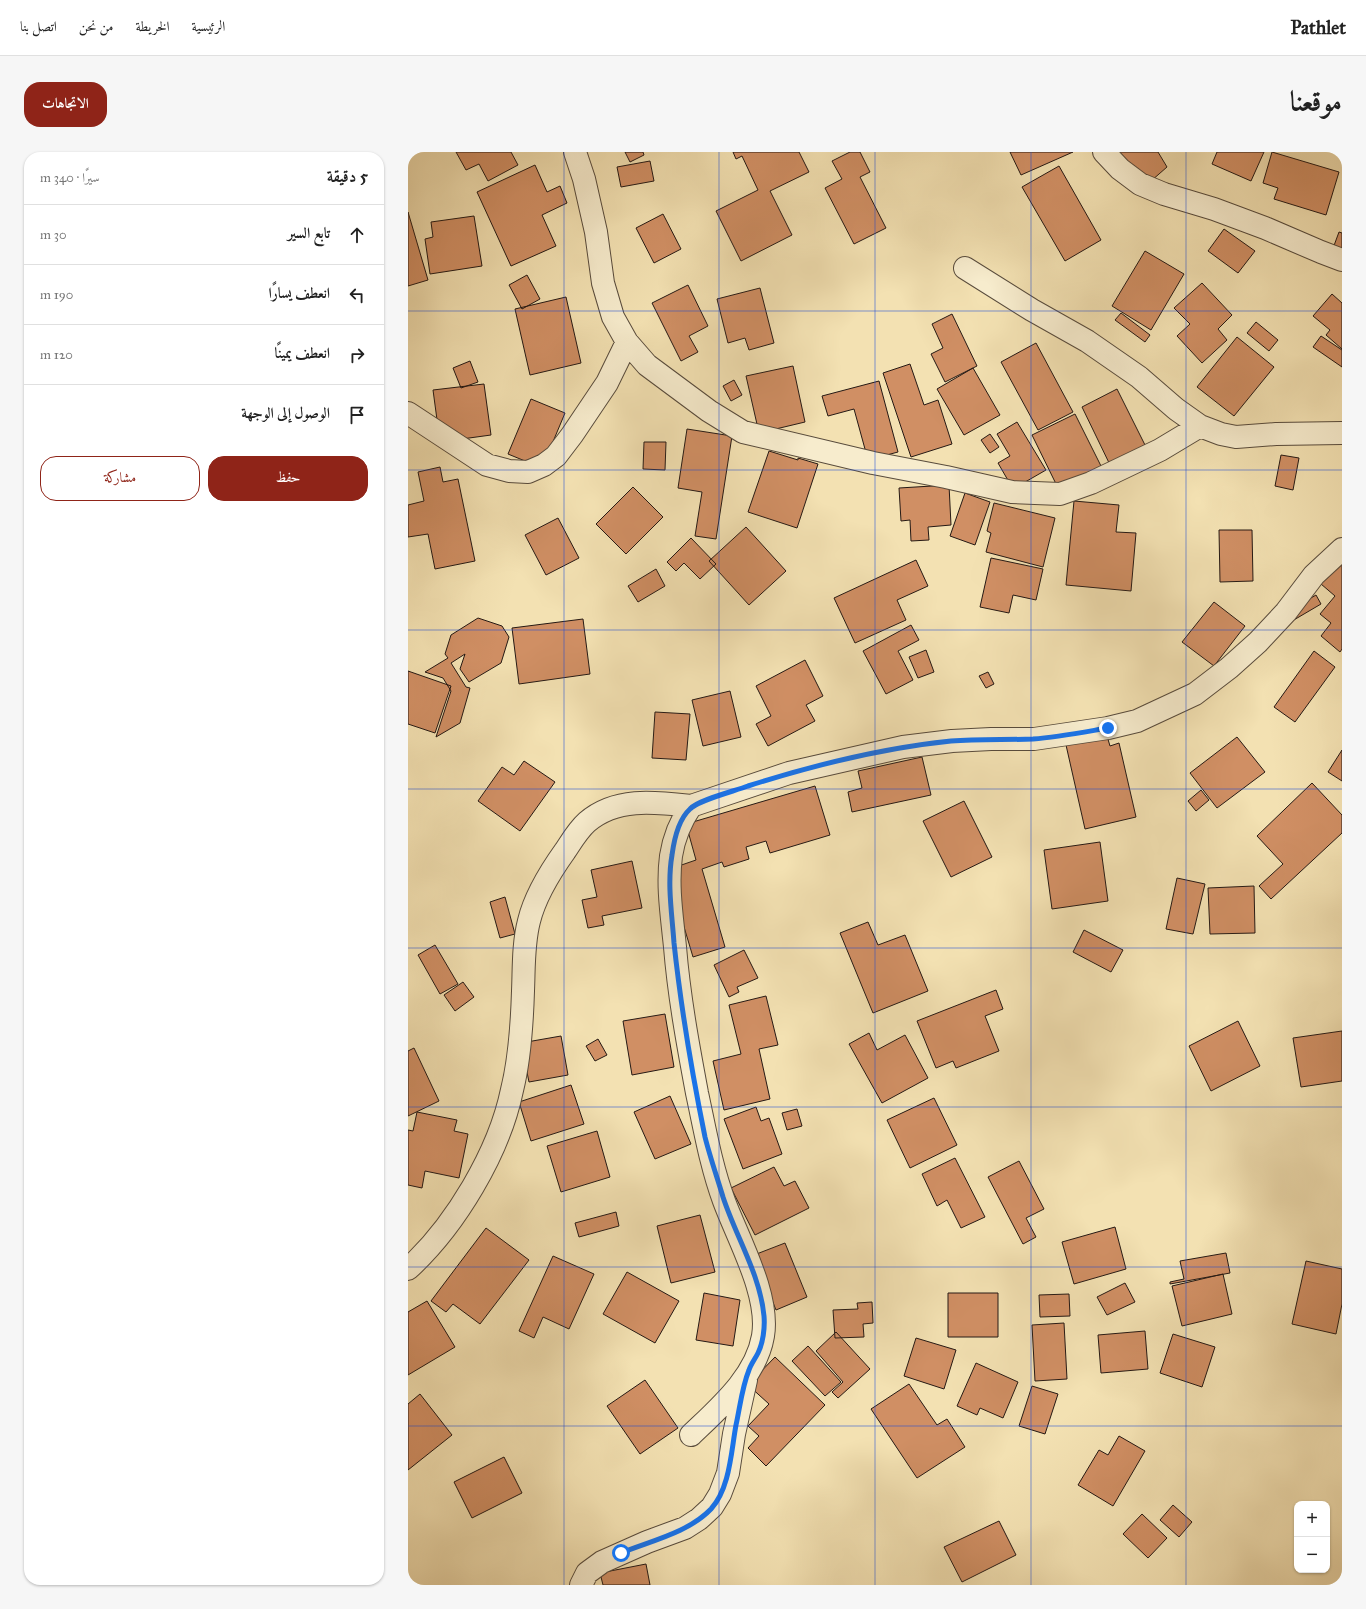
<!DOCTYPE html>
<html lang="ar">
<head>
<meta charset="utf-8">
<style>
	:root { --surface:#fff; --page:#f6f6f6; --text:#222; --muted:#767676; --line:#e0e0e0; --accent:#8f2418 }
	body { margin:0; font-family:"IM FELL Great Primer",Amiri,serif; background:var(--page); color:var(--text); direction:rtl }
	.controls { position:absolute; right:12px; bottom:12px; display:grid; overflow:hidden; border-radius:8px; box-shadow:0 1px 3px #0004 }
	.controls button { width:36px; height:36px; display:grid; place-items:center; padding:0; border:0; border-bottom:1px solid var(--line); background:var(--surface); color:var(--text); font:20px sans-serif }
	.stop { position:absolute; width:12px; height:12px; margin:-9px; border:3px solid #1a73e8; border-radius:50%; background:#fff }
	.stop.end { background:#1a73e8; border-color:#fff; box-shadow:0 1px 4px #0008 }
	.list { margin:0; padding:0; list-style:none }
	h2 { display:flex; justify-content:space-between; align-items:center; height:52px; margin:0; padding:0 16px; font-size:17px }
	h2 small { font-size:13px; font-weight:400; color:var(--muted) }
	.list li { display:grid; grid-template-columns:26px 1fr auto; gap:12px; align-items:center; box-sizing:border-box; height:60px; padding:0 16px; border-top:1px solid var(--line) }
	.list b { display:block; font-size:15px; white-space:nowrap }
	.list em { font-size:13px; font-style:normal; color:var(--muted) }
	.actions { display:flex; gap:8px; padding:12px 16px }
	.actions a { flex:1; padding:9px 0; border:1px solid var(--accent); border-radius:16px; text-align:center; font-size:14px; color:var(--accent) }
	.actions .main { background:var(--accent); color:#fff }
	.icon { flex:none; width:22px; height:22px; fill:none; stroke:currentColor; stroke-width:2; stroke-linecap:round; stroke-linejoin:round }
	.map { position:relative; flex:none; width:934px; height:1433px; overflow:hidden; direction:ltr; border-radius:16px }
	header { display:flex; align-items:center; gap:24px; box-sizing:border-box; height:56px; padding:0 20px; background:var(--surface); border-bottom:1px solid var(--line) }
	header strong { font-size:19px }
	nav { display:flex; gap:22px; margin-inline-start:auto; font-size:14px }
	.intro { display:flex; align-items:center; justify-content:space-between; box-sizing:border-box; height:96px; padding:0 24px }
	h1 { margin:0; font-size:28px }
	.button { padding:10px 18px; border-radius:16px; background:var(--accent); color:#fff; font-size:14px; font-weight:700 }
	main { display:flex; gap:24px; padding:0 24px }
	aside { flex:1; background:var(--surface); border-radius:16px; box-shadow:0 1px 3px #0004 }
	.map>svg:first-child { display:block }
	.building { fill:#d08f64; stroke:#251914 }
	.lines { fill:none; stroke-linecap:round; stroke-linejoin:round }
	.street-casing { stroke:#584b3c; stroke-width:24 }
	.street { stroke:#f7eccd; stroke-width:22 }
	.route { stroke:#1a73e8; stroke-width:5 }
	.grid { fill:none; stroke:#1d4ed8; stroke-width:1; stroke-opacity:0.55 }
</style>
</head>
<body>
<header>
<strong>Pathlet</strong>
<nav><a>الرئيسية</a><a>الخريطة</a><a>من نحن</a><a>اتصل بنا</a></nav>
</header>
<div class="intro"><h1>موقعنا</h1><a class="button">الاتجاهات</a></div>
<main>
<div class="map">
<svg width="934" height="1433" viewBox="0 0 934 1433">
	<rect width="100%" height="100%" fill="#f3e1b2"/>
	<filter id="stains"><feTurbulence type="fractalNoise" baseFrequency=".005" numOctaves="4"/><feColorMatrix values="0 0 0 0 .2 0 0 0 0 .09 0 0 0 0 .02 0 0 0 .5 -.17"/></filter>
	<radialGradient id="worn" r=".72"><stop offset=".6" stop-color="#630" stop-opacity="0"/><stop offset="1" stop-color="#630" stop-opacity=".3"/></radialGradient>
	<path class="building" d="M48 0H103L110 13 80 29 71 12 58 18Z
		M217 0H235L236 3 222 10Z
		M325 0H391L401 20 362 39 384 83 333 109 308 59 350 38 334 4 328 7Z
		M442 0H452L462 20 452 25 478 76 446 92 417 36 434 27 424 9Z
		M602 0H665L613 23Z
		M708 0H750L759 15 743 29Z
		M809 0H856L843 29 804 12Z
		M864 0 931 20 918 63 866 47 870 36 855 31Z
		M242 9 246 29 213 35 209 15Z
		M127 13 139 40 152 34 159 51 134 63 148 94 103 114 69 40Z
		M651 14 693 88 657 109 614 35Z
		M0 60 20 128 0 134Z
		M255 62 273 97 246 111 228 76Z
		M66 64 74 114 22 122 17 87 25 85 23 70Z
		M816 77 847 99 830 121 800 99Z
		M931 80 934 81V103L924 99Z
		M737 99 776 122 743 178 704 154Z
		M119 123 132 147 114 157 101 133Z
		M794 131 824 163 810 177 819 188 794 211 769 184 782 172 766 156Z
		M280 133 300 174 281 184 290 200 273 209 244 151Z
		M352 136 366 191 341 198 337 186 320 191 309 147Z
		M924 142 934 151V197L918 183 922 178 905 164Z
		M158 145 173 211 122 223 107 157Z
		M713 161 742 183 737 190 707 168Z
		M544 162 569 214 537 230 523 202 535 196 524 172Z
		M848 170 870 188 861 199 839 181Z
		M913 184 934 198V215L905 195Z
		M829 185 866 215 826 264 789 235Z
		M628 191 665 260 630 278 593 210Z
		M62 209 70 230 53 236 45 216Z
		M502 212 516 253 530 248 544 292 503 305 475 221Z
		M385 214 397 270 351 281 338 224Z
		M565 216 592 263 556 283 529 237Z
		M326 228 334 243 323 249 315 234Z
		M471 229 490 300 460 308 446 257 420 264 414 244Z
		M76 232 83 283 32 290 25 238Z
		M709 237 740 299 704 317 674 255Z
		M123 247 157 261 134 316 100 302Z
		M667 262 694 316 651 338 624 283Z
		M609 270 638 318 605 337 590 311 602 304 589 282Z
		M279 277 324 284 308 387 287 384 294 340 270 336Z
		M582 282 591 295 582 301 573 288Z
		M236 290H258L257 318 235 317Z
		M361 299 390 308V306L410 312 389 376 340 360Z
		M873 303 891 306 885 338 867 334Z
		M32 315 35 330 50 327 67 409 27 417 20 382 0 385V353L16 349 10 320Z
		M541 333 543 373 520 375 521 388 503 389 502 368 493 369 491 336Z
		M225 335 255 365 218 402 188 372Z
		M557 341 582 350 567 393 542 384Z
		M666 349 711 353 708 380 728 381 723 439 658 433Z
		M586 351 647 366 635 415 578 400 583 381 579 379Z
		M150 366 171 406 138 423 117 383Z
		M338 375 378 419 341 453 301 409Z
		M811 378H844L845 429 812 430Z
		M283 386 308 412 292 427 276 411 268 419 259 410Z
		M583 406 635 417 628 448 605 443 601 461 572 455Z
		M934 407V497L932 500 913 484 923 471 912 462 927 444 913 432Z
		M508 408 520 434 489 448 498 468 447 491 426 446Z
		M248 417 257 434 230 450 220 434Z
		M908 443 913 452 879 472 874 463Z
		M806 450 837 474 806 514 774 490Z
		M70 466 94 474 101 485 93 511 61 530 52 517 57 502 43 511 58 535 62 536 52 571 28 585 43 539 35 526 17 520 40 506 37 502 43 483Z
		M175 467 182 522 111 532 104 476Z
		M503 473 511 488 490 499 505 528 478 542 455 499Z
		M518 498 526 520 510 526 501 505Z
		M906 499 927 515 887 570 866 555Z
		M397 508 415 544 398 553 407 569 360 594 348 572 363 564 348 534Z
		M0 519 43 534 27 581 0 572Z
		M580 520 586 532 578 536 571 524Z
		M322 539 333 585 295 594 284 548Z
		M247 560 282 562 278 608 244 606Z
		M699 584 702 594 711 591 728 665 677 677 658 593Z
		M829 585 857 620 809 656 782 621Z
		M934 598V629L920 620Z
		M514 605 523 643 444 660 440 640 454 636 450 619Z
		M116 609 147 630 112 679 70 649 94 615 106 623Z
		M904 631 934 663V681L863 747 851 734 875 712 849 684Z
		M407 634 422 683 362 701 358 689 338 695 341 707 316 715 314 710 294 717 317 795 285 805 259 718 288 708 278 672Z
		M793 638 801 648 788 659 780 649Z
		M556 649 584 705 543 725 515 669Z
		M692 690 700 749 644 757 636 698Z
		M224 709 234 756 194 764 196 773 180 776 174 748 189 745 183 718Z
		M769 726 797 732 785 782 758 777Z
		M846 734 847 781 802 782 800 736Z
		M97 745 107 782 92 786 82 750Z
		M460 770 470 793 497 783 520 839 465 861 432 781Z
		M676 778 715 798 703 820 665 800Z
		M27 793 50 832 32 842 10 803Z
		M336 798 350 826 329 835 331 840 321 845 306 813Z
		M55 830 66 845 47 859 36 843Z
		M588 838 595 857 577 864 591 899 548 916 545 909 528 916 509 869Z
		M358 844 370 893 351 897 362 947 316 958 305 909 333 902 321 853Z
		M257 862 266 915 224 923 215 869Z
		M830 869 852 914 803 939 781 894Z
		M934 879V929L893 935 885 886Z
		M461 881 469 898 497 883 520 926 474 951 441 892Z
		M153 884 160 923 121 930 113 891Z
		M190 887 199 903 187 909 178 894Z
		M6 896 31 949 0 964V899Z
		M163 933 176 972 123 989 111 950Z
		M262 944 283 992 247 1007 226 960Z
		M526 946 549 993 502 1016 479 968Z
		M348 955 353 969 361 966 374 1002 335 1017 316 967Z
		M389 957 394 974 379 978 374 961Z
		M9 960 49 968 46 979 60 982 51 1026 17 1019 14 1036 0 1033V978L5 979Z
		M189 979 202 1025 153 1040 139 994Z
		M547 1006 577 1065 553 1076 539 1048 529 1054 514 1022Z
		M611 1009 636 1057 618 1066 628 1085 615 1092 580 1025Z
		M366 1015 376 1034 387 1029 401 1056 347 1083 323 1036Z
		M208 1060 211 1074 171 1085 167 1071Z
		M292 1063 307 1120 263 1131 249 1074Z
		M707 1075 718 1117 666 1132 654 1090Z
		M78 1076 121 1108 72 1172 45 1152 38 1160 23 1149Z
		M377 1091 399 1145 368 1158 346 1103Z
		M818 1101 822 1121 762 1132V1130L776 1127 772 1109Z
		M145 1104 186 1122 161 1177 135 1165 126 1186 111 1179Z
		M898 1109 934 1117V1152L928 1182 884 1172Z
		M219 1120 271 1149 247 1191 195 1162Z
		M815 1122 824 1162 774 1174 764 1134Z
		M717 1131 727 1150 699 1163 689 1145Z
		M296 1141 332 1148 325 1194 288 1188Z
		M540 1141H590V1185H540Z
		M661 1142 662 1164 632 1165 631 1143Z
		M19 1149 47 1195 0 1223V1160Z
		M464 1150 465 1171 455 1172 456 1185 427 1186 425 1158 450 1157 449 1151Z
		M656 1171 659 1227 627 1229 624 1173Z
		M737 1179 740 1217 693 1221 690 1183Z
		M428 1180 462 1217 430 1246 424 1240 435 1230 408 1199Z
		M765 1182 807 1195 794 1235 752 1221Z
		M508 1186 548 1198 536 1237 496 1224Z
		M400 1194 433 1230 417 1244 384 1209Z
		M367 1205 417 1253 358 1314 340 1296 351 1284 340 1274 361 1252 340 1233Z
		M568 1211 610 1230 595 1266 572 1256 569 1263 549 1254Z
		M237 1228 270 1276 232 1302 199 1254Z
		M501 1232 529 1273 539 1267 557 1295 509 1326 463 1257Z
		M624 1234 650 1242 637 1282 611 1274Z
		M12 1242 44 1283 0 1318V1252Z
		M711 1284 737 1299 705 1354 670 1333 691 1298 700 1303Z
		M96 1305 114 1341 64 1366 46 1330Z
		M765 1353 784 1370 771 1385 752 1368Z
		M734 1362 759 1386 740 1406 715 1382Z
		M591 1369 608 1403 554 1430 536 1395Z
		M238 1412 242 1433H195L192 1421Z"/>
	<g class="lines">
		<defs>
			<path id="street" d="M167 0 176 27 188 80 195 131 205 165 219 190 239 213 301 259 335 280 465 311 538 325 604 340 652 342 683 331 752 298 792 274
				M696 0 712 17 732 32 756 42 806 57 857 76 913 100 934 108
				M557 116 624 158 679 189 731 225 768 257 792 274 813 282 828 285 868 282 934 281
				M0 261 79 313 101 319 120 320 136 313 148 304 164 283 199 231 219 190
				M0 1117C47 1074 91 1001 104 938 112 906 114 872 115 839 116 816 115 792 121 769 127 744 142 720 157 699 163 690 170 678 179 670 208 645 247 650 283 654
				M283 1283C311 1256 348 1225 355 1184 362 1143 330 1087 316 1049 303 1014 297 978 289 941 280 893 271 844 267 795 264 765 259 734 263 704 266 685 272 670 283 654L381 621 495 595 544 589 583 587H626L700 576 729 569 787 542 821 516 850 490 878 460 906 423 934 397
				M173 1433 179 1421 194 1410 239 1390 277 1376 291 1367 304 1355 312 1342 320 1321 326 1282 338 1228"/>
		</defs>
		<use href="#street" class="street-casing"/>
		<use href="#street" class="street"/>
	</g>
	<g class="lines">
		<path class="route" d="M213 1401C242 1389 280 1381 303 1357 322 1336 323 1300 328 1273 332 1255 334 1235 341 1218 343 1212 347 1207 350 1201 355 1191 357 1176 356 1164 352 1122 328 1085 315 1045 309 1025 302 1005 297 985 284 921 273 856 266 791 264 762 259 732 264 703 266 688 270 668 282 657 290 648 327 639 340 634 406 613 474 596 543 589 571 587 598 588 625 587 650 585 676 580 700 576"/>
	</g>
	<path class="grid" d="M156 0V1433M311 0V1433M467 0V1433M623 0V1433M778 0V1433M0 159H934M0 318H934M0 478H934M0 637H934M0 796H934M0 955H934M0 1115H934M0 1274H934"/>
	<rect width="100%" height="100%" filter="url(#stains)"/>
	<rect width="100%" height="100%" fill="url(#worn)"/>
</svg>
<div class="controls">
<button>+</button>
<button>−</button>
</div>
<div class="stop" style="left:213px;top:1401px"></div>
<div class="stop end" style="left:700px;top:576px"></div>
</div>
<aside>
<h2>5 دقيقة<small>سيرًا · 340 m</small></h2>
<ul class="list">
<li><svg class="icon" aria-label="ahead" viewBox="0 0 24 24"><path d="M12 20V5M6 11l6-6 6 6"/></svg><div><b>تابع السير</b></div><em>30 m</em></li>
<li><svg class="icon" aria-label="left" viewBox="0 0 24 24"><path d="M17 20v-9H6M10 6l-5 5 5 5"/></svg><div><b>انعطف يسارًا</b></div><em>190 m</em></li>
<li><svg class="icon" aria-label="right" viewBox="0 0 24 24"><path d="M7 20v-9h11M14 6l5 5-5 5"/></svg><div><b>انعطف يمينًا</b></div><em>120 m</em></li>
<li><svg class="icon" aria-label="arrive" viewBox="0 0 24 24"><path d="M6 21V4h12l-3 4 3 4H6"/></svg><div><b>الوصول إلى الوجهة</b></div></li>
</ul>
<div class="actions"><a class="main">حفظ</a><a>مشاركة</a></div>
</aside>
</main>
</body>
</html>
